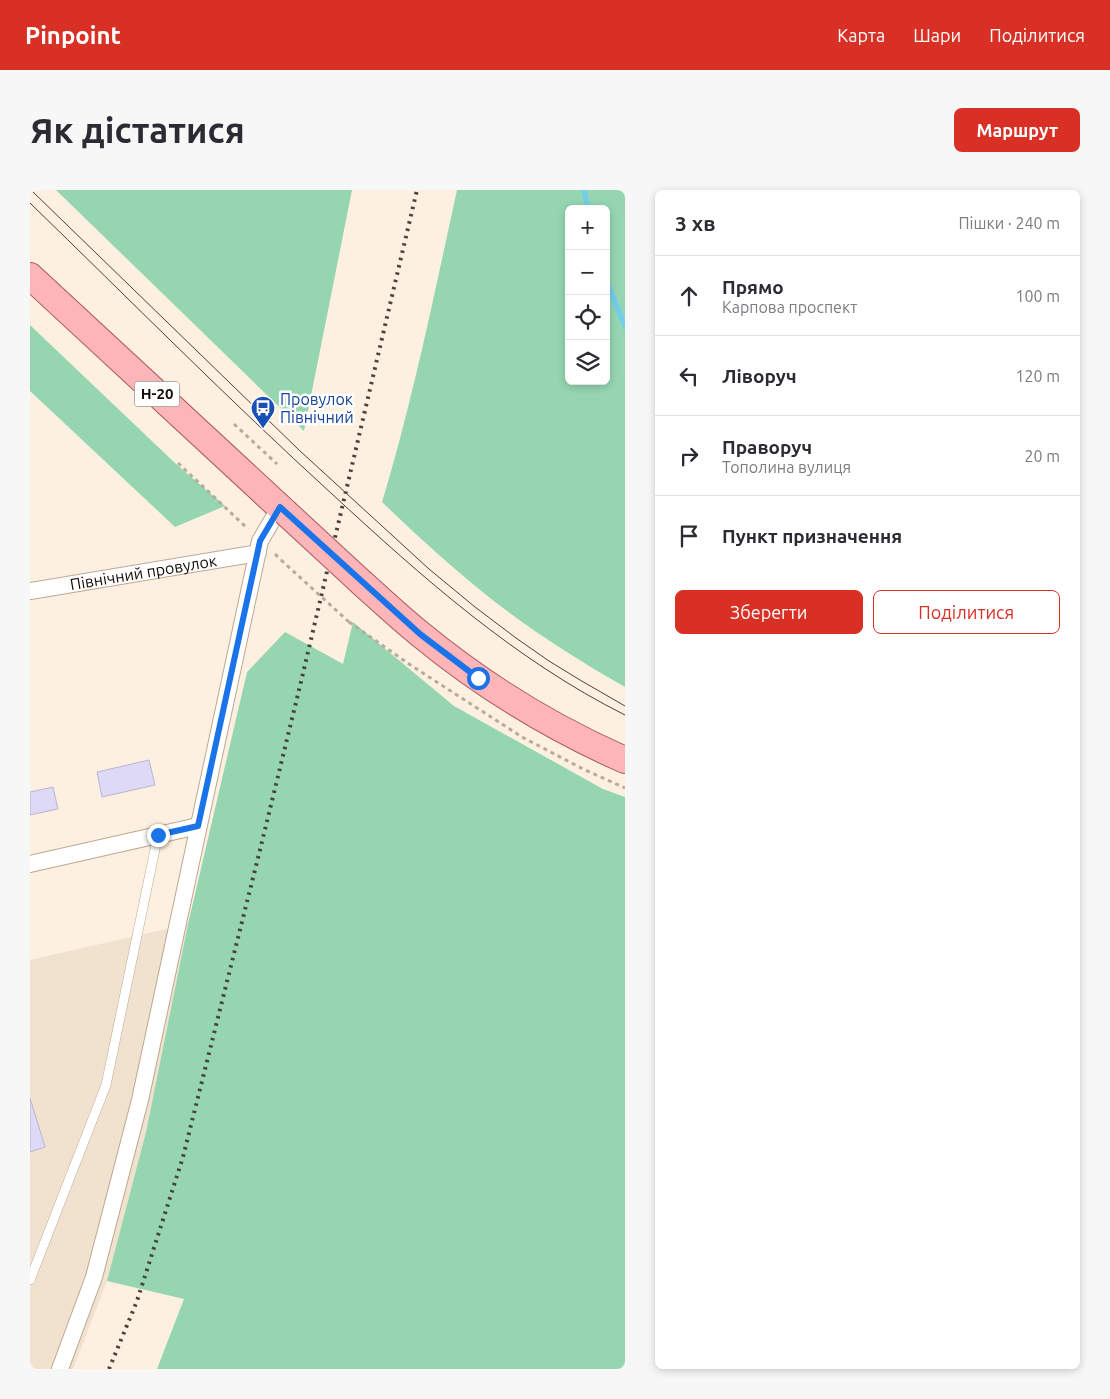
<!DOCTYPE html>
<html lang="uk">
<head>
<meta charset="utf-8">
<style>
	:root { --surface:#fff; --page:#f7f7f7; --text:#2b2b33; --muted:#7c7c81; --line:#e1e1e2; --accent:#d93025 }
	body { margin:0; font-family:Ubuntu,sans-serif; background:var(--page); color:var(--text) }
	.controls { position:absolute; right:15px; top:15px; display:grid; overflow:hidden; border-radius:8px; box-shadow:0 2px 8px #0003 }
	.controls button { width:45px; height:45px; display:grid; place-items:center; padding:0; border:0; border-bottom:1px solid var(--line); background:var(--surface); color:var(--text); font:25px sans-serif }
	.stop { position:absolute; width:15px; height:15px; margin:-11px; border:4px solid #1a73e8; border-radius:50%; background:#fff }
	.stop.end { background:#1a73e8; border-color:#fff; box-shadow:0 1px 5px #0008 }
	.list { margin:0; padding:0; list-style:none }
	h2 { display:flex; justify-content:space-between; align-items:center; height:65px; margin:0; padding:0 20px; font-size:21px }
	h2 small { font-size:16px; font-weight:400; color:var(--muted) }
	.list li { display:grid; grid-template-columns:32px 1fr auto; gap:15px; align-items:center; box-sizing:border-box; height:80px; padding:0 20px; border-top:1px solid var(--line) }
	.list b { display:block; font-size:19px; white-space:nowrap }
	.list p { margin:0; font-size:16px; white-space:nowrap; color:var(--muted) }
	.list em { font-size:16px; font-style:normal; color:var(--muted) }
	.actions { display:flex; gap:10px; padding:15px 20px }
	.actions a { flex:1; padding:11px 0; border:1px solid var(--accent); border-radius:8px; text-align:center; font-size:18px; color:var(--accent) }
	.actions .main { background:var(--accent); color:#fff }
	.icon { flex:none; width:28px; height:28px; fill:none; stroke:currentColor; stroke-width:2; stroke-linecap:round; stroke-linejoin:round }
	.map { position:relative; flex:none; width:595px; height:1179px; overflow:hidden; border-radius:8px }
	header { display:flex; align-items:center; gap:30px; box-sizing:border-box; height:70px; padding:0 25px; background:var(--accent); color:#fff }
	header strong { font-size:24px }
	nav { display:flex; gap:28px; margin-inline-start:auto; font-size:18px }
	.intro { display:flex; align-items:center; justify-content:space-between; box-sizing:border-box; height:120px; padding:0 30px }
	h1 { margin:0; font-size:35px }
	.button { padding:12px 22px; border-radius:8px; background:var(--accent); color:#fff; font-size:18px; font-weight:700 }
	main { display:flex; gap:30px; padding:0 30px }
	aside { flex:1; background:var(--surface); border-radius:8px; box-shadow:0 2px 8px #0003 }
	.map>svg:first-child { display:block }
	.industrial { fill:#f1e1cf }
	.green { fill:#95d6b1; fill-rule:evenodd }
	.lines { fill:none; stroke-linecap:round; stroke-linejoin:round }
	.stream { stroke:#74ceea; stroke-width:5.5 }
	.building { fill:#ded9f5; stroke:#bab5d2 }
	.service-casing { stroke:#bca88f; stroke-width:10 }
	.minor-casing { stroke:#bca88f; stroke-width:18 }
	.primary-casing { stroke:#aa5959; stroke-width:28 }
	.path { stroke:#b6ab9d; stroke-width:3; stroke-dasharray:4 4; stroke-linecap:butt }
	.service { stroke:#fff; stroke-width:9 }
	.minor { stroke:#fff; stroke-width:16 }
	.primary { stroke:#fdb5b7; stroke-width:26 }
	.tram { stroke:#4b4339; stroke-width:1 }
	.rail { stroke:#4b4339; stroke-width:4; stroke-dasharray:2.5 5; stroke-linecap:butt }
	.primary-bridge-casing { stroke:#aa5959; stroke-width:28; stroke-linecap:butt }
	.path-bridge { stroke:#b6ab9d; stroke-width:3; stroke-dasharray:4 4; stroke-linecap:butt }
	.primary-bridge { stroke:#fdb5b7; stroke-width:26 }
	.route { stroke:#1a73e8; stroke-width:6 }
	.labels { text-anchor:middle; stroke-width:5; stroke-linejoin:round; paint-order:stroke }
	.shield { fill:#fff; stroke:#58544f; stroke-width:1 }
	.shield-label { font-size:15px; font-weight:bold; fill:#110b03 }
	.transit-label { font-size:16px; fill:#164399; stroke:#fff; text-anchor:start }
	.street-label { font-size:16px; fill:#110b03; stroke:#fff }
</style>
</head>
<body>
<header>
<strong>Pinpoint</strong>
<nav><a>Карта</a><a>Шари</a><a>Поділитися</a></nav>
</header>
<div class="intro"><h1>Як дістатися</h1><a class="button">Маршрут</a></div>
<main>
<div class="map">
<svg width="595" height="1179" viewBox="0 0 595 1179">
	<rect width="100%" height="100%" fill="#fdf0e0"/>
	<path class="industrial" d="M158 734 116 942 77 1091 43 1179H0V770Z"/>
	<path class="green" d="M26 0H322L274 241Z
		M427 0H595V497C546 469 499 439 455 404 419 375 385 344 352 312 383 210 404 105 427 0ZM539 19H576V191H539Z
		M0 135 145 273 195 316 145 337 0 201Z
		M323 432 424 516 573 599 595 607V1179H127L154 1109 77 1091 116 942 158 734 217 482 255 442 313 474Z"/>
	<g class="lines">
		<path class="stream" d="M554 0 558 19
			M576 90 595 136"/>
	</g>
	<path class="building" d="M119 570 125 595 72 607 67 582Z
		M23 597 28 619 0 625V602Z
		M0 908 15 957 0 962Z"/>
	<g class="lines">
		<defs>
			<path id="service" d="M0 1090 76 895 128 645"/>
			<g id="minor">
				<path id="s1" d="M0 401 228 363"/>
				<path d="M0 674 168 636"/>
				<path d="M30 1179 64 1087 110 910 230 351 250 317"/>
			</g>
			<path id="primary" d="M0 86 255 322
				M332 393C351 410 370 428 390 444 452 495 522 538 595 570"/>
		</defs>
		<use href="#service" class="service-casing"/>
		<use href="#minor" class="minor-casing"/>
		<use href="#primary" class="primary-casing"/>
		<path class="path" d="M204 234 247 274
			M148 273 218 339
			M245 364 251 370
			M319 432 382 476 492 547 553 579 595 598"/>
		<use href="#service" class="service"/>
		<use href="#minor" class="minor"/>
		<use href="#primary" class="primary"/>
		<path class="tram" d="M1 0 269 260 399 379 445 417 486 448 519 471 550 490 595 516
			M0 13C100 110 199 210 302 304 392 387 485 470 595 525"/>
		<path class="rail" d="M79 1179 107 1111 153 967 230 660 270 496 387 0"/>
		<defs>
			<path id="primary-bridge" d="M255 322 332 393"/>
		</defs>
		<use href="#primary-bridge" class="primary-bridge-casing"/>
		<path class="path-bridge" d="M251 370 319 432"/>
		<use href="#primary-bridge" class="primary-bridge"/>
	</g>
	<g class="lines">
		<path class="route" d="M128 645 168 636 230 351 250 317 390 444 448 488"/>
	</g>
	<defs>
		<symbol id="bus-pin" viewBox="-11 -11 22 30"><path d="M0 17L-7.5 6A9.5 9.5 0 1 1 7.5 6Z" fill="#1a4fb4" stroke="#fff"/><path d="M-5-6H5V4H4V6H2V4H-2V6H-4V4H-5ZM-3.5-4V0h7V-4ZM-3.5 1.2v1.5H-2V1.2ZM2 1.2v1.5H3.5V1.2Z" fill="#fff"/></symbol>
	</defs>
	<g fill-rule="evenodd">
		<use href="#bus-pin" x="219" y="204" width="28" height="38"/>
	</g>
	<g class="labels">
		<rect class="shield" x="104.5" y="191.5" width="45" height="25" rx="4"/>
		<g class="shield-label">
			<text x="127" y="209">Н-20</text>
		</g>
		<g class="transit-label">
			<text x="250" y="215">Провулок<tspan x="250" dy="18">Північний</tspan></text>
		</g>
		<g class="street-label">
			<text dy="6" stroke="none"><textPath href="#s1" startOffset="115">Північний провулок</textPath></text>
		</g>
	</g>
</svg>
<div class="controls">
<button>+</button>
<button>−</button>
<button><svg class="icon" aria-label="locate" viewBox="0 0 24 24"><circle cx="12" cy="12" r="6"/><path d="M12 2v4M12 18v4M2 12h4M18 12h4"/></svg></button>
<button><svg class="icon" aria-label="layers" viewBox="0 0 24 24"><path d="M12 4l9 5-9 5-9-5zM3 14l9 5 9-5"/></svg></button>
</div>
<div class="stop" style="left:448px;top:488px"></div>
<div class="stop end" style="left:128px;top:645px"></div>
</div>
<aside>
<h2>3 хв<small>Пішки · 240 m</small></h2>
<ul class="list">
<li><svg class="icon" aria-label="ahead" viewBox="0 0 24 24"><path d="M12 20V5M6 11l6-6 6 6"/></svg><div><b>Прямо</b><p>Карпова проспект</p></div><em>100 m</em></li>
<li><svg class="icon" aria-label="left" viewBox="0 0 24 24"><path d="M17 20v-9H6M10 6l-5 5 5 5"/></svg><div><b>Ліворуч</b></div><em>120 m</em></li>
<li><svg class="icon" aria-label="right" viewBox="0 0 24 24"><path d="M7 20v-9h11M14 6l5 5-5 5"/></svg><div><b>Праворуч</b><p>Тополина вулиця</p></div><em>20 m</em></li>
<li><svg class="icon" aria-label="arrive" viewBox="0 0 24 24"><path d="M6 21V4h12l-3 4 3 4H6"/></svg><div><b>Пункт призначення</b></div></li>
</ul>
<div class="actions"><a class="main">Зберегти</a><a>Поділитися</a></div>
</aside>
</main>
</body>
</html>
